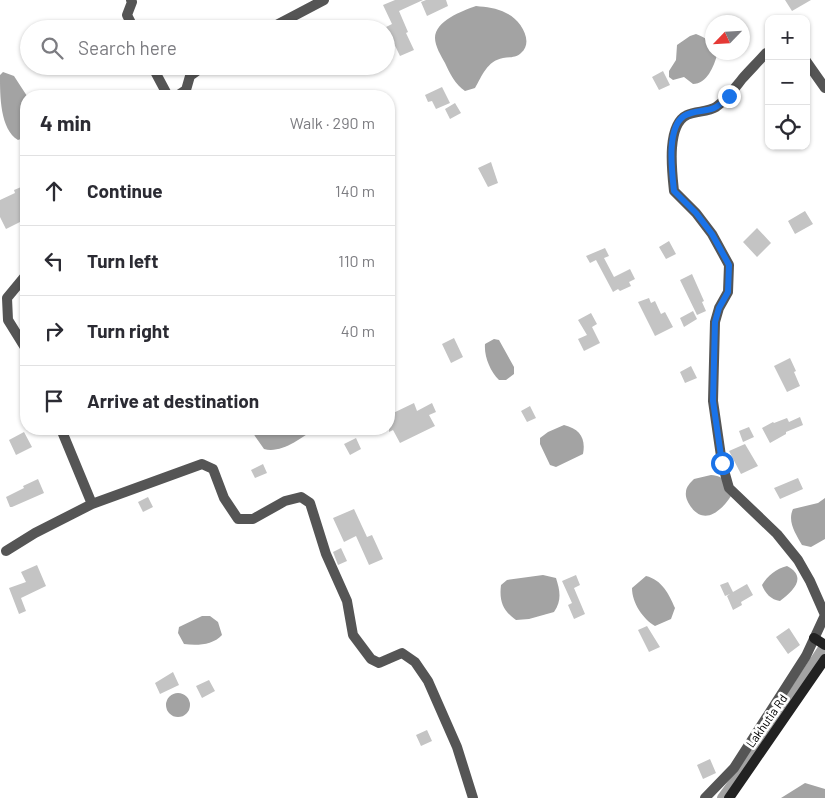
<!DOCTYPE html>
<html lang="en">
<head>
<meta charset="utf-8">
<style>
	:root { --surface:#fff; --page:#f2f2f3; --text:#2b2b33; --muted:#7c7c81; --line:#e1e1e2 }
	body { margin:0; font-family:Barlow,sans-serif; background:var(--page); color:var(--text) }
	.controls { position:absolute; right:15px; top:15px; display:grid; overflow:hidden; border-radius:10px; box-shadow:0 1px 4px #0004 }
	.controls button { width:45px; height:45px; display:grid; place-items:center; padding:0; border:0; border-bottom:1px solid var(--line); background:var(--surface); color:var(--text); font:25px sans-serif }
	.compass { position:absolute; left:705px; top:15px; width:45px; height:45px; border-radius:50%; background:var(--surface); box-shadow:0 1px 4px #0004; rotate:245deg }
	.stop { position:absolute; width:15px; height:15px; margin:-11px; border:4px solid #1a73e8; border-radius:50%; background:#fff }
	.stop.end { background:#1a73e8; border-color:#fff; box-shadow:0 1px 5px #0008 }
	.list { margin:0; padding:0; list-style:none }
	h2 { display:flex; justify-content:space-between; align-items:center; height:65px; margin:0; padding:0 20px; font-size:21px }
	h2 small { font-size:16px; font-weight:400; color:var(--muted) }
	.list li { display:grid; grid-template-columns:32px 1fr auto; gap:15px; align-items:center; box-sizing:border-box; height:70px; padding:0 20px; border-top:1px solid var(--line) }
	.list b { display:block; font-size:19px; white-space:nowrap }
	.list em { font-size:16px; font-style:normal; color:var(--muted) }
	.icon { flex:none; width:28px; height:28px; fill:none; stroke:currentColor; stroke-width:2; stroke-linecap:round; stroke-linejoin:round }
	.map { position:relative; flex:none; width:825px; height:798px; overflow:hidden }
	.search { position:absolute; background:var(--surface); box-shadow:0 1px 4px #0004; left:20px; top:20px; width:375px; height:55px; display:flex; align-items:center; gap:12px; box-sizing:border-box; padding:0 18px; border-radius:28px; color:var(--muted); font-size:19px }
	.panel { position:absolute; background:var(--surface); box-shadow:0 1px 4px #0004; left:20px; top:90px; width:375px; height:345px; border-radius:20px }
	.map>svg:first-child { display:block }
	.water { fill:#a3a3a3 }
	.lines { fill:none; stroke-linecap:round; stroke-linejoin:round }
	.canal { stroke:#a3a3a3; stroke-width:10 }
	.building { fill:#c4c4c4 }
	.street { stroke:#555; stroke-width:10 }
	.secondary { stroke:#222; stroke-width:10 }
	.route { stroke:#1a73e8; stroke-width:6 }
	.labels { text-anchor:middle; stroke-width:5; stroke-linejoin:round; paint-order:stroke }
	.street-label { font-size:12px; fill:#000; stroke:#fff }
</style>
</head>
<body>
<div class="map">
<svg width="825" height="798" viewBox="0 0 825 798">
	<rect width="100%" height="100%" fill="#fff"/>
	<path class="water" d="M476 6C486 7 497 8 506 13 519 18 535 41 521 53 516 58 509 57 503 58 487 61 482 76 475 88L465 91C455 84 450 74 445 63 441 56 435 46 435 38 435 21 462 11 476 6Z
		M696 34C706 38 712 41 712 52L716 53 717 55C714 66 707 84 693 84L684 77 673 80 669 77V71L676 60 677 45 690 36Z
		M3 72 14 76 27 96 26 137 18 140C0 129 0 96 0 75Z
		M494 339 499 340 514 367V374L506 380H499C490 371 484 356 485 344Z
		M564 425C580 429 586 438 583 454L556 467 550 465 540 444V438L548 432Z
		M250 429H315C301 438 281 454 264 449Z
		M711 475C726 476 726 483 731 496 722 510 705 526 691 507 688 503 685 497 686 492 686 487 690 483 694 479Z
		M825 498V539L811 547 802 545C796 534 787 522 793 509L818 503Z
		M787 566C808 577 793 591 780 601 771 600 765 593 762 585 768 575 776 569 787 566Z
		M543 575 556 578C560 591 562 600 554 612L529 619 516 620C503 611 499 601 501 585L507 580Z
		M646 576C662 580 669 594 675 608L671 619 655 626C643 619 632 603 632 588Z
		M202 616H210L218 622 222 635C213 645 197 646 184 644L178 633 179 627Z
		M166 705a12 12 0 1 1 24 0a12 12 0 1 1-24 0Z
		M805 783 825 789V798H781Z"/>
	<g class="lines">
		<path class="canal" d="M722 798 749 761 825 645"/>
	</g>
	<path class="building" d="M395 0H423L399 11 408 32 406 33 414 50 400 56 386 27 392 24 383 5Z
		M426 0H446L448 6 427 16 421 2Z
		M785 0H811L792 11Z
		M663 71 670 85 659 90 652 77Z
		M442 87 450 103 436 109 432 101 428 102 425 95Z
		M455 103 461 113 450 119 445 109Z
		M491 162 498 183 488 187 478 168Z
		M26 185V219L6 229 0 217V200L15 193 14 190Z
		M805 211 813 224 795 234 788 221Z
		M757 228 771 243 757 257 743 242Z
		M669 241 676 254 666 259 659 247Z
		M605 248 609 256 604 258 614 277 630 269 635 279 629 282 631 286 620 291 618 289 613 292 596 260 590 263 586 256Z
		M692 274 704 301 702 302 706 311 697 315 680 280Z
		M649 298 651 303 655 301 661 314 665 312 673 327 655 336 638 302Z
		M693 311 697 319 684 327 680 318Z
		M591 313 597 324 592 327 600 343 584 351 578 339 587 335 578 320Z
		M454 338 463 357 451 363 442 344Z
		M790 358 796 371 794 372 800 386 787 392 774 366Z
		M691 366 697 378 685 383 680 372Z
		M414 403 417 411 432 403 436 412 429 415 435 426 400 443 393 430 389 432V415Z
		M530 406 536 418 527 422 521 411Z
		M800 417 803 425 786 432V434L770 443 762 428 773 422 774 423 787 418 789 422Z
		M749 427 754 437 743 442 739 431Z
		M24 432 32 447 16 455 9 440Z
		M356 438 361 449 350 455 344 444Z
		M745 444 758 466 741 474 729 451Z
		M263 464 267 473 255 478 251 470Z
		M798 478 803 489 780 499 774 488Z
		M38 479 44 493 12 507H10L6 497 24 488 23 486Z
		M148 497 153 507 143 512 138 502Z
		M354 509 367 537 372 535 383 559 369 565 356 536 344 542 333 518Z
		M341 548 347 561 338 565 333 552Z
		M37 565 46 586 21 598 26 611 19 614 9 588 26 582 21 572Z
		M576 575 580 585 574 588 585 614 574 619 568 605 572 603 562 581Z
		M728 582 733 592 747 584 753 595 741 602 742 605 733 610 727 596 730 594 725 596 720 585Z
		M647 626 660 647 649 652 638 630Z
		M789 628 800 645 788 654 776 637Z
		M173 672 179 685 160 694 155 683Z
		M209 680 215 691 202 698 196 686Z
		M427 730 432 741 421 746 416 735Z
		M710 759 716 773 703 779 697 765Z"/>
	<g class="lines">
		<path class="street" d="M131 0 132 2 127 15 134 29
			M269 29 324 0
			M769 53H766C758 62 750 70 742 79 734 89 727 99 716 107 708 112 696 111 687 115 666 125 672 172 674 191L696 213 712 234 729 265 728 292 719 308 715 322 713 401 722 463 729 488 777 534 798 560 810 581 825 615
			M806 61 825 88
			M152 66 168 96
			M177 96 186 90 190 76 204 66
			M26 275 7 298 8 320 26 349
			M61 429 92 504
			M6 551 35 533 92 504 202 464 213 469 224 498 238 519H253L285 501 301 497 310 503 326 554 347 601 353 635 371 659 379 663 402 653 415 662 428 681 457 747 473 798
			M705 798 734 768 806 656 825 615"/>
		<path class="secondary" d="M814 638 825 645
			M729 798 825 659"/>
	</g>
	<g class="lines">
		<path class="route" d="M722 463 713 401 715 322 719 308 728 292 729 265 712 234 696 213 674 191C672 172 666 128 684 116 693 110 705 112 714 108 719 106 725 100 729 96"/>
	</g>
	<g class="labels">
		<g class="street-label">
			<text transform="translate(767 721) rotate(-55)" y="4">Lakhutia Rd</text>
		</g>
	</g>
</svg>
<div class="controls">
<button>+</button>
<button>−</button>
<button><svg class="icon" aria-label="locate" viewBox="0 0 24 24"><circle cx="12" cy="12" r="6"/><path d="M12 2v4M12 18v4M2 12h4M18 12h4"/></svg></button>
</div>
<svg class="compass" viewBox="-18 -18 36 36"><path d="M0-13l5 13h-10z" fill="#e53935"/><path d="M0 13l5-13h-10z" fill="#7c7c81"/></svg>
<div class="stop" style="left:722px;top:463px"></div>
<div class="stop end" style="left:729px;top:96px"></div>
<div class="search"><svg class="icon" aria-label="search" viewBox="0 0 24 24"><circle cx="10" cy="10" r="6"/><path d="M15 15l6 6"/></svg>Search here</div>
<section class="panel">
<h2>4 min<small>Walk · 290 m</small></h2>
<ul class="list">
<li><svg class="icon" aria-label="ahead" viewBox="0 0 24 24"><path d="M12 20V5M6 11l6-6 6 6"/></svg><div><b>Continue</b></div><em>140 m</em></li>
<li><svg class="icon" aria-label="left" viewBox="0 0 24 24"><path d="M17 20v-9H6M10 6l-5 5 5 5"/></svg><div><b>Turn left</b></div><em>110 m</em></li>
<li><svg class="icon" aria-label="right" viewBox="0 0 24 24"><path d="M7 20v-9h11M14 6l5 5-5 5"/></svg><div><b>Turn right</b></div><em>40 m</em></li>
<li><svg class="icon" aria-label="arrive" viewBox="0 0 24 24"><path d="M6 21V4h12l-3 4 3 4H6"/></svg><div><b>Arrive at destination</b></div></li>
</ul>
</section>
</div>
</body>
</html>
